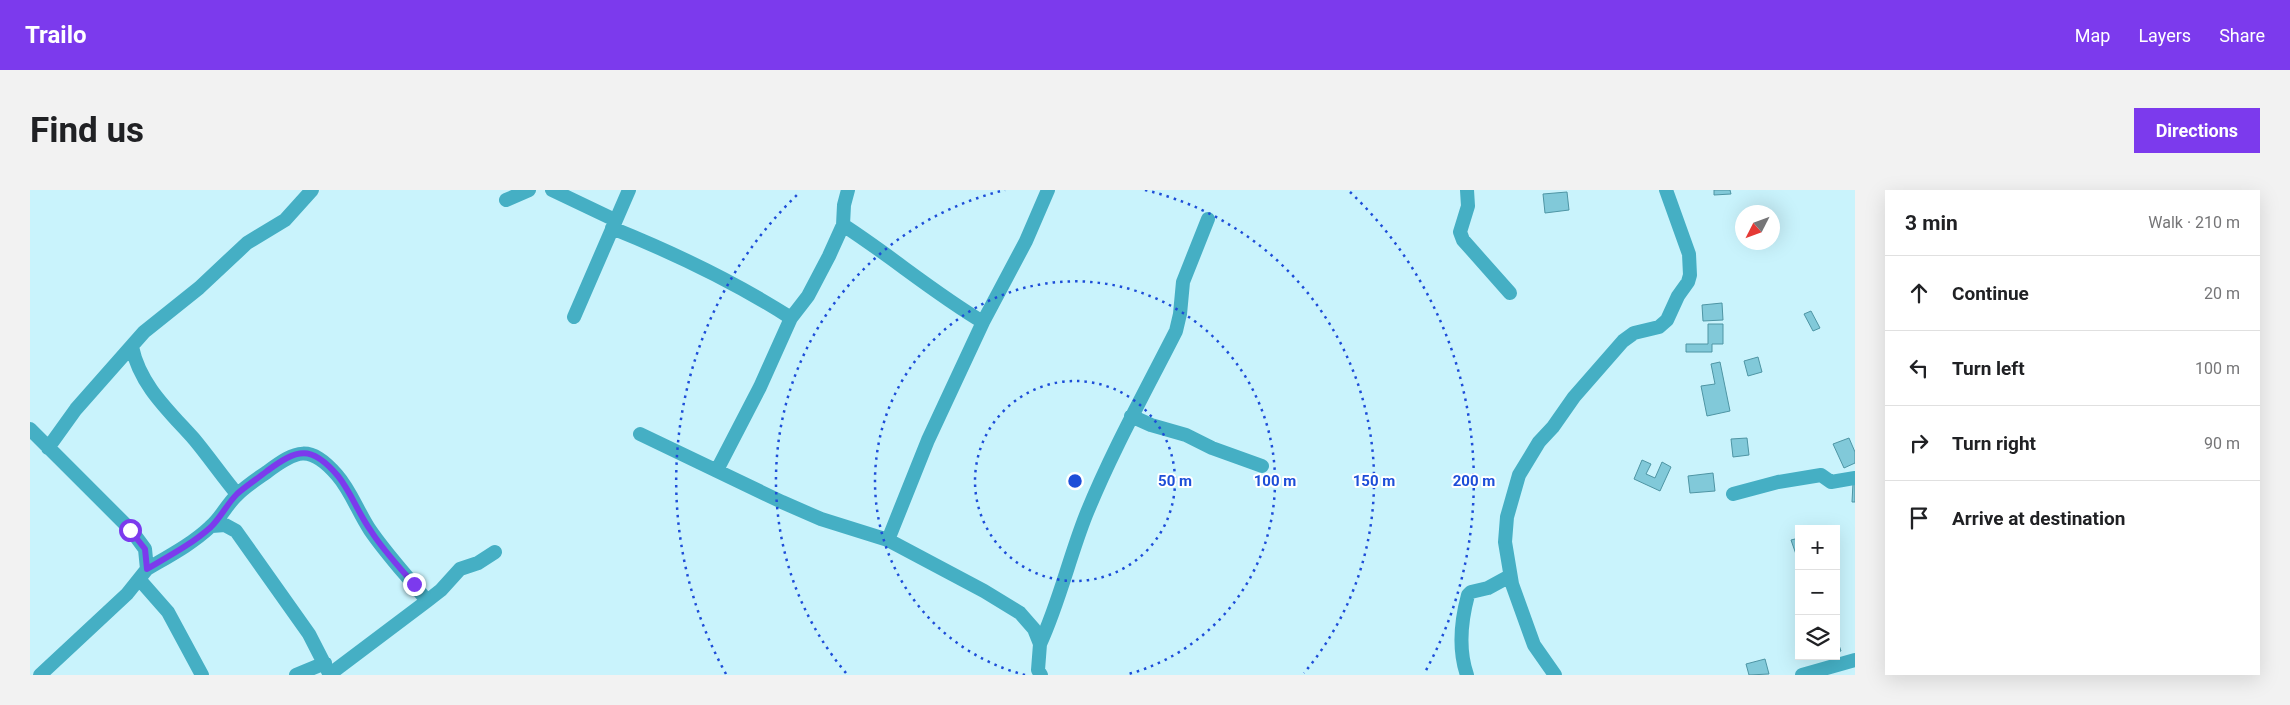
<!DOCTYPE html>
<html lang="en">
<head>
<meta charset="utf-8">
<style>
	:root { --surface:#fff; --page:#f2f2f2; --text:#202124; --muted:#757577; --line:#e0e0e0; --accent:#7c3aed }
	body { margin:0; font-family:Roboto,sans-serif; background:var(--page); color:var(--text) }
	.controls { position:absolute; right:15px; bottom:15px; display:grid; overflow:hidden; border-radius:0px; box-shadow:0 5px 20px #0002 }
	.controls button { width:45px; height:45px; display:grid; place-items:center; padding:0; border:0; border-bottom:1px solid var(--line); background:var(--surface); color:var(--text); font:25px sans-serif }
	.compass { position:absolute; left:1705px; top:15px; width:45px; height:45px; border-radius:50%; background:var(--surface); box-shadow:0 5px 20px #0002; rotate:228deg }
	.stop { position:absolute; width:15px; height:15px; margin:-11px; border:4px solid #7c3aed; border-radius:50%; background:#fff }
	.stop.end { background:#7c3aed; border-color:#fff; box-shadow:0 1px 5px #0008 }
	.list { margin:0; padding:0; list-style:none }
	h2 { display:flex; justify-content:space-between; align-items:center; height:65px; margin:0; padding:0 20px; font-size:21px }
	h2 small { font-size:16px; font-weight:400; color:var(--muted) }
	.list li { display:grid; grid-template-columns:32px 1fr auto; gap:15px; align-items:center; box-sizing:border-box; height:75px; padding:0 20px; border-top:1px solid var(--line) }
	.list b { display:block; font-size:19px; white-space:nowrap }
	.list em { font-size:16px; font-style:normal; color:var(--muted) }
	.icon { flex:none; width:28px; height:28px; fill:none; stroke:currentColor; stroke-width:2; stroke-linecap:round; stroke-linejoin:round }
	.map { position:relative; flex:none; width:1825px; height:485px; overflow:hidden; border-radius:0px }
	header { display:flex; align-items:center; gap:30px; box-sizing:border-box; height:70px; padding:0 25px; background:var(--accent); color:#fff }
	header strong { font-size:24px }
	nav { display:flex; gap:28px; margin-inline-start:auto; font-size:18px }
	.intro { display:flex; align-items:center; justify-content:space-between; box-sizing:border-box; height:120px; padding:0 30px }
	h1 { margin:0; font-size:35px }
	.button { padding:12px 22px; border-radius:0px; background:var(--accent); color:#fff; font-size:18px; font-weight:700 }
	main { display:flex; gap:30px; padding:0 30px }
	aside { flex:1; background:var(--surface); border-radius:0px; box-shadow:0 5px 20px #0002 }
	.map>svg:first-child { display:block }
	.building { fill:#81c9d9; stroke:#4e95a4 }
	.lines { fill:none; stroke-linecap:round; stroke-linejoin:round }
	.minor { stroke:#45afc4; stroke-width:14 }
	.route { stroke:#7c3aed; stroke-width:6 }
	.ring { fill:none; stroke:#1d4ed8; stroke-width:2.5; stroke-dasharray:2.5 5 }
	.centre { fill:#1d4ed8; stroke:#fff; stroke-width:2.5 }
	.ring-label { font-size:15px; text-anchor:middle; font-weight:bold; fill:#1d4ed8; stroke:#fff; stroke-width:4; stroke-linejoin:round; paint-order:stroke }
</style>
</head>
<body>
<header>
<strong>Trailo</strong>
<nav><a>Map</a><a>Layers</a><a>Share</a></nav>
</header>
<div class="intro"><h1>Find us</h1><a class="button">Directions</a></div>
<main>
<div class="map">
<svg width="1825" height="485" viewBox="0 0 1825 485">
	<rect width="100%" height="100%" fill="#c9f3fc"/>
	<path class="building" d="M1684 0H1700L1701 4 1684 5Z
		M1537 2 1539 20 1515 23 1513 4Z
		M1692 113 1693 130 1673 131 1672 115Z
		M1781 121 1790 138 1783 141 1774 124Z
		M1678 134H1693V154H1682V162H1656V154H1678Z
		M1728 167 1732 182 1718 186 1714 171Z
		M1690 172 1700 221 1677 226 1671 196 1685 194 1681 174Z
		M1717 248 1719 265 1703 267 1701 249Z
		M1819 248 1825 262V273L1814 278 1803 254Z
		M1612 270 1621 274 1616 284 1625 288 1632 272 1641 277 1630 301 1604 289Z
		M1683 283 1685 301 1660 303 1658 286Z
		M1823 293 1825 294V312H1822Z
		M1769 348V370H1768L1761 350Z
		M1806 446 1811 461 1806 462Z
		M1735 469 1739 484 1719 485 1716 474Z"/>
	<g class="lines">
		<path class="minor" d="M522 0 585 30
			M1437 0 1438 16 1430 42 1433 50 1480 103
			M476 10 499 0
			M813 35C861 66 904 103 953 132
			M582 38C644 63 705 92 761 128
			M544 127 599 0
			M102 157C110 195 138 220 164 249 179 267 192 286 207 304
			M1101 226 1121 235 1156 245 1182 258 1232 276
			M0 239 101 340 115 359 117 379 97 404 10 485
			M610 244 752 312 791 329 858 350 954 401 990 423 1004 439 1010 454 1008 480 1011 485
			M18 258 46 219 114 142 169 98 217 53 255 30 282 0
			M687 280 730 197 761 128 778 106 799 66 813 35 814 15 818 0
			M1703 304 1748 292 1791 285 1801 292 1825 288
			M182 336 195 335 206 341 279 444 300 485
			M858 350 898 250 953 132 996 51 1018 0
			M117 379C139 366 162 354 180 337 191 328 197 314 207 305 216 296 227 289 237 282 266 260 280 254 307 285 321 301 328 322 340 340 357 365 379 388 397 411
			M109 389 138 422 172 485
			M1010 454C1029 413 1039 368 1056 325 1082 261 1115 202 1146 141L1150 124 1153 92 1178 29
			M300 484 397 411 411 400 430 379 448 373 465 362
			M266 485 295 473
			M1437 485C1428 459 1431 431 1438 405L1441 402 1458 398 1480 386
			M1525 485 1504 455 1482 394 1475 352 1477 327 1489 285 1509 252 1523 237 1544 207 1593 151 1604 143 1629 137 1637 130 1648 106 1658 92 1660 85 1659 64 1636 0
			M1772 485 1825 470"/>
	</g>
	<g class="lines">
		<path class="route" d="M100 340 115 359 117 379C139 366 162 354 181 337 191 327 197 314 207 304 216 296 227 289 237 281 267 259 281 254 308 286 321 302 328 323 341 341 353 360 369 377 384 394"/>
	</g>
	<g class="ring">
		<circle cx="1045" cy="291" r="100"/>
		<path d="M995 485A200 200 0 1 1 1095 485"/>
		<path d="M816 483A299 299 0 0 1 975 0M1115 0A299 299 0 0 1 1274 483"/>
		<path d="M696 484A399 399 0 0 1 770 2M1320 2A399 399 0 0 1 1394 484"/>
	</g>
	<circle cx="1045" cy="291" r="8" class="centre"/>
	<g class="ring-label">
		<text x="1145" y="296">50 m</text>
		<text x="1245" y="296">100 m</text>
		<text x="1344" y="296">150 m</text>
		<text x="1444" y="296">200 m</text>
	</g>
</svg>
<div class="controls">
<button>+</button>
<button>−</button>
<button><svg class="icon" aria-label="layers" viewBox="0 0 24 24"><path d="M12 4l9 5-9 5-9-5zM3 14l9 5 9-5"/></svg></button>
</div>
<svg class="compass" viewBox="-18 -18 36 36"><path d="M0-13l5 13h-10z" fill="#e53935"/><path d="M0 13l5-13h-10z" fill="#757577"/></svg>
<div class="stop" style="left:100px;top:340px"></div>
<div class="stop end" style="left:384px;top:394px"></div>
</div>
<aside>
<h2>3 min<small>Walk · 210 m</small></h2>
<ul class="list">
<li><svg class="icon" aria-label="ahead" viewBox="0 0 24 24"><path d="M12 20V5M6 11l6-6 6 6"/></svg><div><b>Continue</b></div><em>20 m</em></li>
<li><svg class="icon" aria-label="left" viewBox="0 0 24 24"><path d="M17 20v-9H6M10 6l-5 5 5 5"/></svg><div><b>Turn left</b></div><em>100 m</em></li>
<li><svg class="icon" aria-label="right" viewBox="0 0 24 24"><path d="M7 20v-9h11M14 6l5 5-5 5"/></svg><div><b>Turn right</b></div><em>90 m</em></li>
<li><svg class="icon" aria-label="arrive" viewBox="0 0 24 24"><path d="M6 21V4h12l-3 4 3 4H6"/></svg><div><b>Arrive at destination</b></div></li>
</ul>
</aside>
</main>
</body>
</html>
